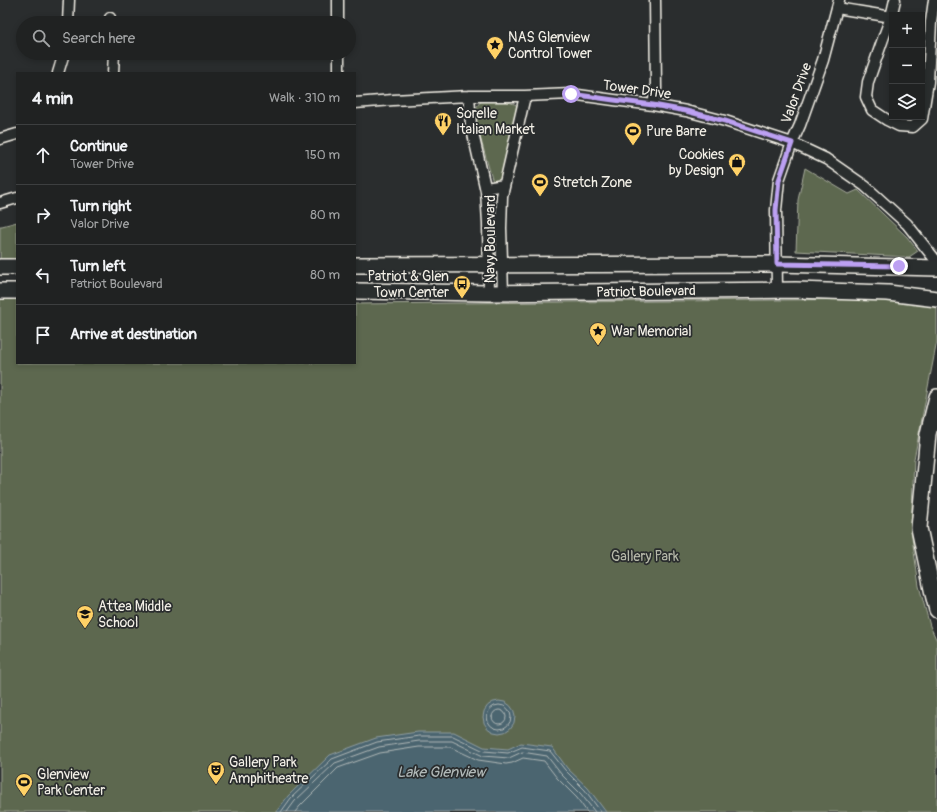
<!DOCTYPE html>
<html lang="en">
<head>
<meta charset="utf-8">
<style>
	:root { --surface:#202222; --page:#2d2f2f; --text:#f1f3f6; --muted:#a2a4a5; --line:#3d3f40 }
	body { margin:0; font-family:Pangolin,sans-serif; background:var(--page); color:var(--text) }
	.controls { position:absolute; right:12px; top:12px; display:grid; overflow:hidden; border-radius:0px; box-shadow:0 2px 6px #0003 }
	.controls button { width:36px; height:36px; display:grid; place-items:center; padding:0; border:0; border-bottom:1px solid var(--line); background:var(--surface); color:var(--text); font:20px sans-serif }
	.stop { position:absolute; width:12px; height:12px; margin:-9px; border:3px solid #bca0f2; border-radius:50%; background:#fff }
	.stop.end { background:#bca0f2; border-color:#fff; box-shadow:0 1px 4px #0008 }
	.list { margin:0; padding:0; list-style:none }
	h2 { display:flex; justify-content:space-between; align-items:center; height:52px; margin:0; padding:0 16px; font-size:17px }
	h2 small { font-size:13px; font-weight:400; color:var(--muted) }
	.list li { display:grid; grid-template-columns:26px 1fr auto; gap:12px; align-items:center; box-sizing:border-box; height:60px; padding:0 16px; border-top:1px solid var(--line) }
	.list b { display:block; font-size:15px; white-space:nowrap }
	.list p { margin:0; font-size:13px; white-space:nowrap; color:var(--muted) }
	.list em { font-size:13px; font-style:normal; color:var(--muted) }
	.icon { flex:none; width:22px; height:22px; fill:none; stroke:currentColor; stroke-width:2; stroke-linecap:round; stroke-linejoin:round }
	.map { position:relative; flex:none; width:937px; height:812px; overflow:hidden }
	.search { position:absolute; background:var(--surface); box-shadow:0 2px 6px #0003; left:16px; top:16px; width:340px; height:44px; display:flex; align-items:center; gap:10px; box-sizing:border-box; padding:0 14px; border-radius:22px; color:var(--muted); font-size:15px }
	.panel { position:absolute; background:var(--surface); box-shadow:0 2px 6px #0003; left:16px; top:72px; width:340px; height:292px; border-radius:0px }
	.map>svg:first-child { display:block }
	.green { fill:#5d6850; stroke:#a8ac9c }
	.water { fill:#4c6570; stroke:#8f9da0 }
	.lines { fill:none; stroke-linecap:round; stroke-linejoin:round }
	.shore { stroke:#b1b9b8; stroke-width:1 }
	.street-casing { stroke:#f4f1e8; stroke-width:13 }
	.secondary-casing { stroke:#f4f1e8; stroke-width:18 }
	.street { stroke:#2a2d2e; stroke-width:10 }
	.secondary { stroke:#2a2d2e; stroke-width:15 }
	.route { stroke:#bca0f2; stroke-width:5 }
	.labels { text-anchor:middle; stroke-width:3.5; stroke-linejoin:round; paint-order:stroke }
	.poi-label { font-size:14px; fill:#f4f1e8; stroke:#2a2d2e; text-anchor:start }
	.street-label { font-size:14px; fill:#f4f1e8; stroke:#2a2d2e }
	.park-label { font-size:14px; fill:#b8baab; stroke:#2a2d2e }
	.water-label { font-size:15px; font-style:italic; fill:#b1b9b8; stroke:#2a2d2e }
</style>
</head>
<body>
<div class="map">
<svg width="937" height="812" viewBox="0 0 937 812">
	<rect width="100%" height="100%" fill="#2a2d2e"/>
	<filter id="ink" filterUnits="userSpaceOnUse"><feTurbulence type="fractalNoise" baseFrequency=".025" numOctaves="2"/><feDisplacementMap in="SourceGraphic" scale="8" xChannelSelector="R" yChannelSelector="G"/><feConvolveMatrix kernelMatrix="1 2 1 2 8 2 1 2 1" color-interpolation-filters="sRGB"/></filter>
	<g filter="url(#ink)">
		<path class="green" d="M483 100C494 101 509 100 518 106L500 182H493L492 179 475 119C475 110 476 105 483 100Z
			M805 168 849 194 858 190 907 237 918 251 909 257 796 251 798 200Z
			M17 222V262H0V226H2Z
			M0 299H17V363H355V304L884 299 937 305V341L914 459 911 531 919 586 930 626 937 641V812H0Z"/>
		<path class="water" d="M483 717a16 16 0 1 1 32 0a16 16 0 1 1-32 0Z
			M418 732H454L484 747 508 749 521 743 552 747 567 768 588 788 606 812H276L288 796 330 755 376 738Z"/>
		<g class="lines">
			<path class="shore" d="M487 717a12 12 0 1 1 24 0a12 12 0 1 1-24 0Z
				M492 717a7 7 0 1 1 14 0a7 7 0 1 1-14 0Z
				M281 812 291 798 332 759 377 742 419 736H453L484 751 508 753 522 747 550 751 565 770 585 790 601 812
				M287 812 295 801 335 763 379 747 419 741H452L483 756 509 758 522 752 547 756 561 774 581 794 595 812
				M295 812 300 806 338 768 380 753 419 747H450L478 760 506 764 512 763 523 758 544 761 557 778 577 798 587 812"/>
			<defs>
				<path id="street" d="M338 0V23
					M895 0 891 17 884 36 868 82 866 97 872 110 887 120 899 126 913 127 922 119 928 82 931 22 934 0
					M837 8 892 17
					M110 18 111 23
					M68 23 69 0
					M339 53V73
					M58 73 64 53
					M113 73 114 53
					M469 96 471 125 486 191 488 223 489 293
					M355 103 393 100 469 96H525L571 94 614 100 653 105 686 111 725 121 792 143 826 159 865 186 907 224 937 262
					M653 105 656 88 655 0
					M0 139 17 134
					M486 188 504 185
					M0 203 17 198
					M777 290 776 210 779 180 792 143 800 125 823 60 839 0
					M503 293 501 228 502 196 525 96"/>
				<path id="secondary" d="M355 265 777 264 937 268
					M0 267H17
					M0 291H17
					M355 291 489 293 796 290 888 293 937 299
					M937 397 928 434 919 528 933 594 937 610"/>
			</defs>
			<use href="#street" class="street-casing"/>
			<use href="#secondary" class="secondary-casing"/>
			<use href="#street" class="street"/>
			<use href="#secondary" class="secondary"/>
		</g>
	</g>
	<g class="lines" filter="url(#ink)">
		<path class="route" d="M571 94 614 100 653 105 686 111 725 121 792 143 779 180 776 210 777 264 899 266"/>
	</g>
	<defs>
		<symbol id="sight-pin" viewBox="-11 -11 22 30"><path d="M0 17L-7.5 6A9.5 9.5 0 1 1 7.5 6Z" fill="#ffd166" stroke="#2a2d2e"/><path d="M0-6L1.8-2.2L6-1.7L2.9 1.2L3.7 5.4L0 3.3L-3.7 5.4L-2.9 1.2L-6-1.7L-1.8-2.2Z" fill="#111"/></symbol>
		<symbol id="restaurant-pin" viewBox="-11 -11 22 30"><path d="M0 17L-7.5 6A9.5 9.5 0 1 1 7.5 6Z" fill="#ffd166" stroke="#2a2d2e"/><path d="M-5-6h1v4h1v-4h1v4h1v-4h1v5L-1.5 .5V6h-2V.5L-5-1ZM5-6V6H3V1.5H1.5Q1.5-4 5-6Z" fill="#111"/></symbol>
		<symbol id="stadium-pin" viewBox="-11 -11 22 30"><path d="M0 17L-7.5 6A9.5 9.5 0 1 1 7.5 6Z" fill="#ffd166" stroke="#2a2d2e"/><path d="M0-5a6.5 5 0 1 0 0 10a6.5 5 0 1 0 0-10ZM-3.5-1.8h7v3.6h-7Z" fill="#111"/></symbol>
		<symbol id="shop-pin" viewBox="-11 -11 22 30"><path d="M0 17L-7.5 6A9.5 9.5 0 1 1 7.5 6Z" fill="#ffd166" stroke="#2a2d2e"/><path d="M-5-2.5h2.3a2.7 3.5 0 0 1 5.4 0H5L5.5 6h-11ZM-1.5-2.5h3a1.5 2.3 0 0 0-3 0Z" fill="#111"/></symbol>
		<symbol id="bus-pin" viewBox="-11 -11 22 30"><path d="M0 17L-7.5 6A9.5 9.5 0 1 1 7.5 6Z" fill="#ffd166" stroke="#2a2d2e"/><path d="M-5-6H5V4H4V6H2V4H-2V6H-4V4H-5ZM-3.5-4V0h7V-4ZM-3.5 1.2v1.5H-2V1.2ZM2 1.2v1.5H3.5V1.2Z" fill="#111"/></symbol>
		<symbol id="school-pin" viewBox="-11 -11 22 30"><path d="M0 17L-7.5 6A9.5 9.5 0 1 1 7.5 6Z" fill="#ffd166" stroke="#2a2d2e"/><path d="M0-5L7-2L0 1L-7-2ZM-4 1L0 2.5L4 1V4Q0 6-4 4Z" fill="#111"/></symbol>
		<symbol id="theatre-pin" viewBox="-11 -11 22 30"><path d="M0 17L-7.5 6A9.5 9.5 0 1 1 7.5 6Z" fill="#ffd166" stroke="#2a2d2e"/><path d="M-5-5.5Q0-4 5-5.5V0Q5 5 0 6Q-5 5-5 0ZM-3.3-2.5H-1v1.5H-3.3ZM1-2.5H3.3v1.5H1ZM-2.8 1Q0 5.5 2.8 1Z" fill="#111"/></symbol>
	</defs>
	<g fill-rule="evenodd">
		<use href="#sight-pin" x="485" y="35" width="20" height="27"/>
		<use href="#restaurant-pin" x="433" y="111" width="20" height="27"/>
		<use href="#stadium-pin" x="623" y="121" width="20" height="27"/>
		<use href="#shop-pin" x="727" y="152" width="20" height="27"/>
		<use href="#stadium-pin" x="530" y="172" width="20" height="27"/>
		<use href="#bus-pin" x="452" y="274" width="20" height="27"/>
		<use href="#sight-pin" x="588" y="321" width="20" height="27"/>
		<use href="#school-pin" x="75" y="604" width="20" height="27"/>
		<use href="#theatre-pin" x="206" y="760" width="20" height="27"/>
		<use href="#stadium-pin" x="14" y="772" width="20" height="27"/>
	</g>
	<g class="labels">
		<g class="poi-label">
			<text x="508" y="42">NAS Glenview<tspan x="508" dy="16">Control Tower</tspan></text>
			<text x="456" y="118">Sorelle<tspan x="456" dy="16">Italian Market</tspan></text>
			<text x="646" y="136">Pure Barre</text>
			<text x="724" y="159" text-anchor="end">Cookies<tspan x="724" dy="16">by Design</tspan></text>
			<text x="553" y="187">Stretch Zone</text>
			<text x="449" y="281" text-anchor="end">Patriot &amp; Glen<tspan x="449" dy="16">Town Center</tspan></text>
			<text x="611" y="336">War Memorial</text>
			<text x="98" y="611">Attea Middle<tspan x="98" dy="16">School</tspan></text>
			<text x="229" y="767">Gallery Park<tspan x="229" dy="16">Amphitheatre</tspan></text>
			<text x="37" y="779">Glenview<tspan x="37" dy="16">Park Center</tspan></text>
		</g>
		<g class="street-label">
			<text transform="translate(637 89) rotate(8)" y="5">Tower Drive</text>
			<text transform="translate(796 93) rotate(-70)" y="5">Valor Drive</text>
			<text transform="translate(490 239) rotate(-90)" y="5">Navy Boulevard</text>
			<text transform="translate(646 291) rotate(-1)" y="5">Patriot Boulevard</text>
		</g>
		<g class="park-label">
			<text x="645" y="561">Gallery Park</text>
		</g>
		<g class="water-label">
			<text x="441" y="777">Lake Glenview</text>
		</g>
	</g>
</svg>
<div class="controls">
<button>+</button>
<button>−</button>
<button><svg class="icon" aria-label="layers" viewBox="0 0 24 24"><path d="M12 4l9 5-9 5-9-5zM3 14l9 5 9-5"/></svg></button>
</div>
<div class="stop" style="left:571px;top:94px"></div>
<div class="stop end" style="left:899px;top:266px"></div>
<div class="search"><svg class="icon" aria-label="search" viewBox="0 0 24 24"><circle cx="10" cy="10" r="6"/><path d="M15 15l6 6"/></svg>Search here</div>
<section class="panel">
<h2>4 min<small>Walk · 310 m</small></h2>
<ul class="list">
<li><svg class="icon" aria-label="ahead" viewBox="0 0 24 24"><path d="M12 20V5M6 11l6-6 6 6"/></svg><div><b>Continue</b><p>Tower Drive</p></div><em>150 m</em></li>
<li><svg class="icon" aria-label="right" viewBox="0 0 24 24"><path d="M7 20v-9h11M14 6l5 5-5 5"/></svg><div><b>Turn right</b><p>Valor Drive</p></div><em>80 m</em></li>
<li><svg class="icon" aria-label="left" viewBox="0 0 24 24"><path d="M17 20v-9H6M10 6l-5 5 5 5"/></svg><div><b>Turn left</b><p>Patriot Boulevard</p></div><em>80 m</em></li>
<li><svg class="icon" aria-label="arrive" viewBox="0 0 24 24"><path d="M6 21V4h12l-3 4 3 4H6"/></svg><div><b>Arrive at destination</b></div></li>
</ul>
</section>
</div>
</body>
</html>
